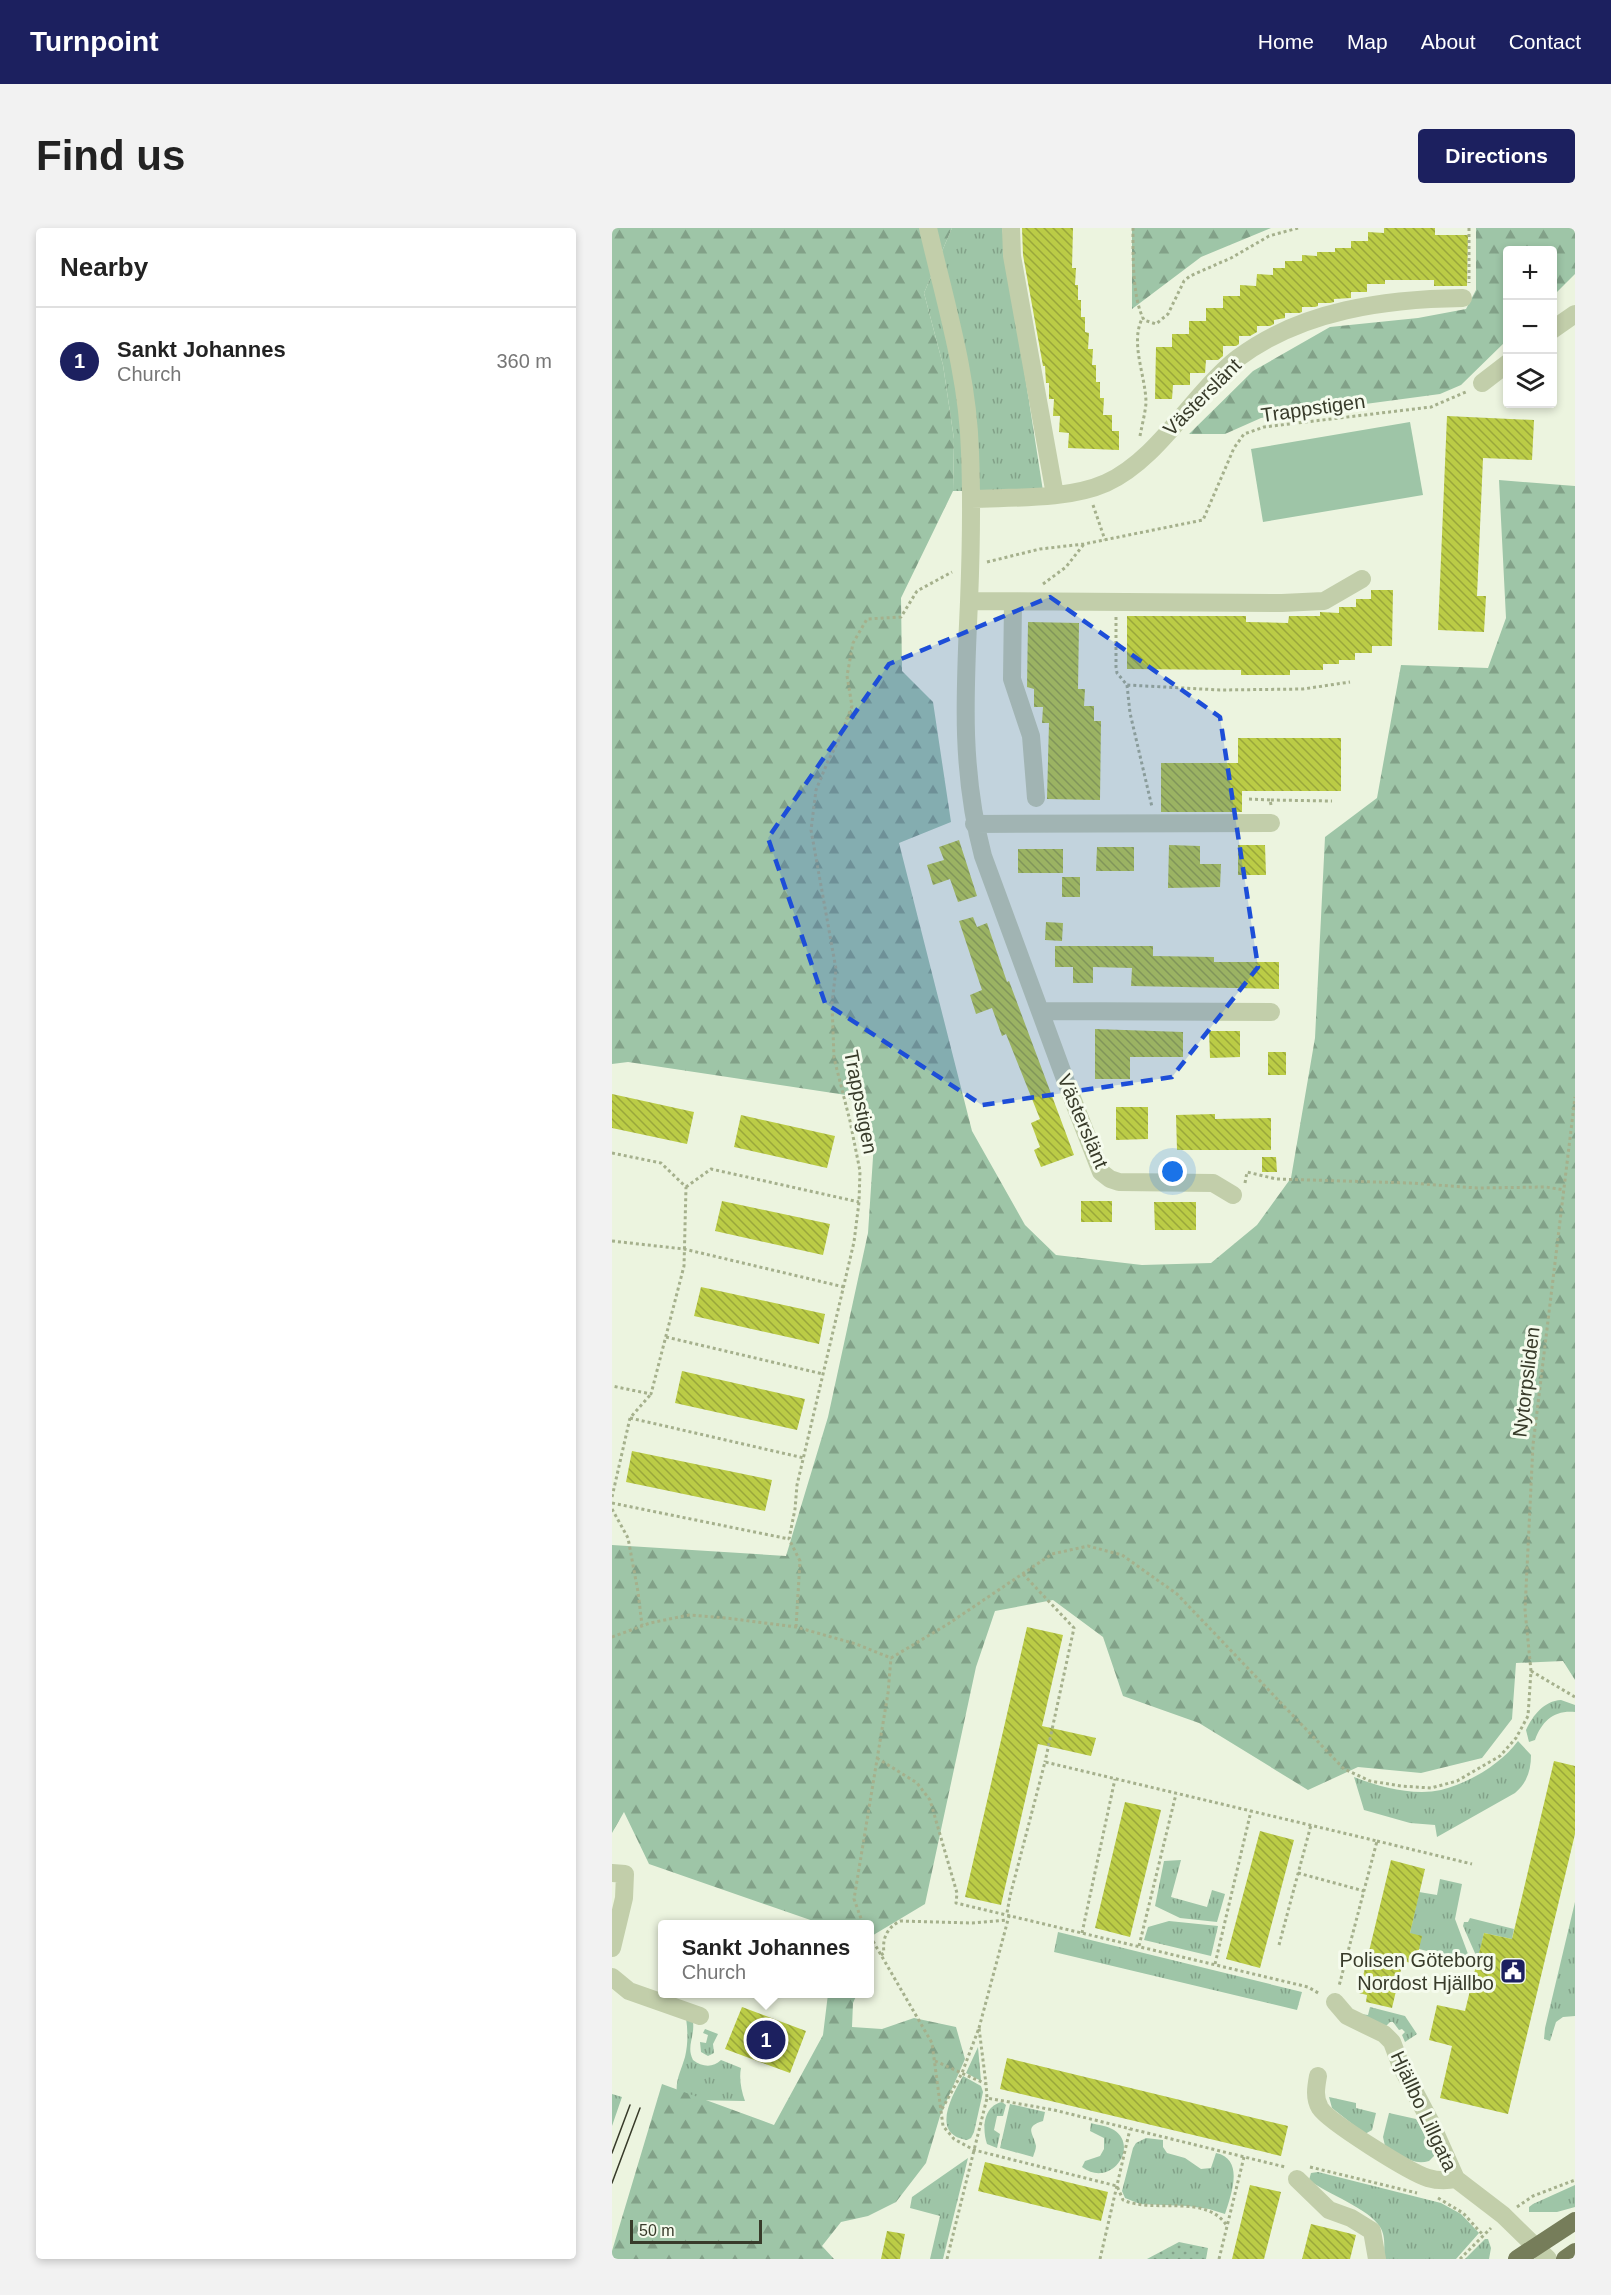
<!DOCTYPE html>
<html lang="en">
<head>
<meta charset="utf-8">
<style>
	:root { --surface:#fff; --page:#f2f2f2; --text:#222; --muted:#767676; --line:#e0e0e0; --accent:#1c205f }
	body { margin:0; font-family:Arial,sans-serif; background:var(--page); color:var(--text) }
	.controls { position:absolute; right:18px; top:18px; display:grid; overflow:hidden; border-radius:6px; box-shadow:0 3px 9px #0003 }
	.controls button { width:54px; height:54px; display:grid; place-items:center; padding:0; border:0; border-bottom:2px solid var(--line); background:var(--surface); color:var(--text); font:30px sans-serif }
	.scale { position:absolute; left:18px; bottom:15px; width:132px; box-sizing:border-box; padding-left:6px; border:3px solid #383b2a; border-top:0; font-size:16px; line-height:21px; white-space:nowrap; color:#383b2a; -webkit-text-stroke:4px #f5fbed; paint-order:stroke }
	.you { position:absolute; left:561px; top:944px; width:21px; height:21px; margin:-15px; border:4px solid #fff; border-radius:50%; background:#1a73e8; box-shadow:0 0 0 9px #1a73e833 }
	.badge { display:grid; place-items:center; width:39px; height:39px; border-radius:50%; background:var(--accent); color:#fff; font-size:20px; font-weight:700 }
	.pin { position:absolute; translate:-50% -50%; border:3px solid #fff; box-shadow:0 2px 6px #0006 }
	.popup { position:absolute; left:46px; top:1692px; width:216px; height:78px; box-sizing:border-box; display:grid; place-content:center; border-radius:6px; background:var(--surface); filter:drop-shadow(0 2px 4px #0005); font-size:20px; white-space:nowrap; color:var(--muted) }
	.popup b { font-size:22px; color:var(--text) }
	.popup::after { content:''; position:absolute; left:50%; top:100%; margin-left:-12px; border:12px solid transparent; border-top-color:var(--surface) }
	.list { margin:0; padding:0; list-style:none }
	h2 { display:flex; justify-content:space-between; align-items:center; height:78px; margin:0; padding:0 24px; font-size:26px }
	h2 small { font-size:20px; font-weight:400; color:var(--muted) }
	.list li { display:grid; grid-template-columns:39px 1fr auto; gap:18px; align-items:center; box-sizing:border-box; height:108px; padding:0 24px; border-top:2px solid var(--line) }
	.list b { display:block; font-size:22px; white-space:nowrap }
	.list p { margin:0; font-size:20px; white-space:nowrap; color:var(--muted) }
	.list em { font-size:20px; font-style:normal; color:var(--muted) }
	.icon { flex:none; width:33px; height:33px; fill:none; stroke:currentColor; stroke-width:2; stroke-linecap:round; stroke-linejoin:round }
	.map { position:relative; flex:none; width:963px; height:2031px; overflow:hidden; border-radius:6px }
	header { display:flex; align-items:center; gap:36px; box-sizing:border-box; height:84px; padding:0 30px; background:var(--accent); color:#fff }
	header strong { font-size:28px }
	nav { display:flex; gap:33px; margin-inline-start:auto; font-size:21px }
	.intro { display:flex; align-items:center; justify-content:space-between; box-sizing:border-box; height:144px; padding:0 36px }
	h1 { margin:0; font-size:42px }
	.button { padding:15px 27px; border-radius:6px; background:var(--accent); color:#fff; font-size:21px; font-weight:700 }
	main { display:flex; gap:36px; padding:0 36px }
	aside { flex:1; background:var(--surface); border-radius:6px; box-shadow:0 3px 9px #0003 }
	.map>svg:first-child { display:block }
	.grass { fill:url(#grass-tufts) }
	.forest { fill:url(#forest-firs) }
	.park { fill:url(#park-dots) }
	.pitch { fill:#9ec5a7 }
	.building { fill:url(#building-back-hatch) }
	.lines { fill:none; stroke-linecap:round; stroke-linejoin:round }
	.path { stroke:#a5b08c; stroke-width:3; stroke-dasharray:3 3; stroke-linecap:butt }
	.minor { stroke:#c2ceaa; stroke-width:18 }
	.major { stroke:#767d5a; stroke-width:18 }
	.tram { stroke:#383b2a; stroke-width:1.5 }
	.marked { fill:#1d4ed8; fill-opacity:0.2; stroke:#1d4ed8; stroke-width:4.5; stroke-dasharray:12 8; stroke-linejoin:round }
	.labels { text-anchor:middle; stroke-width:6; stroke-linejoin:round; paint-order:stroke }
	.street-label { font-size:20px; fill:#383b2a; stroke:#f5fbed }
	.poi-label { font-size:20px; fill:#383b2a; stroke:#f5fbed; text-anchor:end }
</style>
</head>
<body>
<header>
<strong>Turnpoint</strong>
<nav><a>Home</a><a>Map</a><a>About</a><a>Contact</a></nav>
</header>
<div class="intro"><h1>Find us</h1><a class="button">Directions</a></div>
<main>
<aside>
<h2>Nearby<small></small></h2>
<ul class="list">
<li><span class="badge">1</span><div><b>Sankt Johannes</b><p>Church</p></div><em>360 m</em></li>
</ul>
</aside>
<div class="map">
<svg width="963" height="2031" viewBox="0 0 963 2031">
	<defs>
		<pattern id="grass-tufts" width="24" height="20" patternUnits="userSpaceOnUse" patternTransform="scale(1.5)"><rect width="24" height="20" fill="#9ec5a7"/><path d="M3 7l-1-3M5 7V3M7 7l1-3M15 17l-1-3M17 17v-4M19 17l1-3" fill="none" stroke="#82a188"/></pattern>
		<pattern id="forest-firs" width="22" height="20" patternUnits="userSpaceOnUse" patternTransform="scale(1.5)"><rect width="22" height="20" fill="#9ec5a7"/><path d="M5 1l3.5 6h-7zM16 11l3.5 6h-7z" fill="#82a188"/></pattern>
		<pattern id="park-dots" width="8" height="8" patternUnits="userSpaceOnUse" patternTransform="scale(1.5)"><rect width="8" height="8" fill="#9ec5a7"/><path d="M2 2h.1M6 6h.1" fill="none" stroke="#82a188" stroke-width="1.8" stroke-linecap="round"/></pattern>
		<pattern id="building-back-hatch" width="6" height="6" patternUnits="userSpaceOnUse" patternTransform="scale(1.5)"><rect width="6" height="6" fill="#bbcc46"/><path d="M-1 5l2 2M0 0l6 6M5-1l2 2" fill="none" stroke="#99a73b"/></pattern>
	</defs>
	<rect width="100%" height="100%" fill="#ecf4df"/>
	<path class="grass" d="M340 0H390L431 263H341L342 211 331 137 312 65Z
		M949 1472 963 1477V1484C942 1482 930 1493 923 1512L917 1514 914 1502C921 1487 932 1473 949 1472Z
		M906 1513 919 1527C919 1542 915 1555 903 1565L825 1609 823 1597 798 1595 752 1582 742 1549C767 1559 802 1568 829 1562 857 1555 889 1536 906 1513Z
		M569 1632 559 1669 595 1679 600 1662 613 1666 605 1694 568 1690 543 1678 552 1633Z
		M828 1651 850 1656 843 1691 859 1734 807 1721 798 1705 807 1664 825 1667Z
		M963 1674V1788L951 1789 944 1794 938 1813 932 1811 933 1800Z
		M858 1690 902 1701 900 1711 872 1705 866 1732 851 1698 852 1694H856Z
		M557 1693 606 1698 599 1728 532 1712 536 1699Z
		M446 1704 690 1764 685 1782 442 1724Z
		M758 1779 793 1788 805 1806 793 1814 790 1807 793 1804 790 1801 787 1802 781 1794H778L773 1799 742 1785 756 1787Z
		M74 1790 81 1794C83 1808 74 1819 81 1832 90 1839 101 1840 109 1832L129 1840C127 1850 129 1862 133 1873L75 1872 65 1867C63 1852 69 1843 73 1829 76 1817 76 1803 74 1790Z
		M93 1801 106 1806 101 1816 102 1825 96 1828 89 1824 88 1814 94 1815 96 1807 91 1805Z
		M366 1819 369 1853 354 1845Z
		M351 1848 369 1858 371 1864 362 1904 359 1910 355 1912C318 1906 340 1868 351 1848Z
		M0 1866 10 1869 0 1898Z
		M717 1869 744 1875V1880L764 1885 760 1902 753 1906 720 1880Z
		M390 1874 394 1877 391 1888H385L382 1902 388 1906 385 1920 375 1916C370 1901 371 1878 390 1874Z
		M398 1876 433 1884 431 1893C411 1899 422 1906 424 1918 424 1922 422 1925 421 1929L388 1920Z
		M777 1885 804 1891 821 1920 822 1928 817 1933C800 1938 787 1926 773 1918L771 1909Z
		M479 1895C486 1897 496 1898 502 1902 528 1919 498 1961 470 1939L473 1933 488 1928 492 1921V1910L478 1903Z
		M534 1910 551 1912V1919L555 1925 573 1930 589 1941 599 1940 604 1925C633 1931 619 1967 613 1986L597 1981 576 1978 528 1976 513 1970 510 1963 521 1920 524 1915Z
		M356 1930 331 2031H318L328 1988 298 1980 300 1969Z
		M706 1944 829 1975 849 1986 867 2005 844 2031H772C772 2020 774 2008 768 1999 758 1981 715 1966 697 1952L699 1945Z
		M963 1957V1979L945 1984H917V1979L921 1976Z
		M873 2011H876L879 2020 877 2031H853Z"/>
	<path class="forest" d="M0 0H340L312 65 331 137 342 211 341 263 289 370 290 443 321 474 339 594 287 615 360 903 413 997 444 1027 530 1037 599 1035 645 997 679 950 703 810 713 609 765 570 789 437 876 440 894 390 887 252 963 258V1452L951 1433 904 1435 900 1491 870 1530 809 1545 746 1539 696 1562 587 1495 511 1468 491 1409 441 1372 383 1383 364 1439 313 1676 258 1709V1696H210L37 1636 12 1584 0 1605V1317L174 1328 216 1189 256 1005 262 914 250 885 234 867 16 834 0 836Z
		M520 0H659L589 29 520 81Z
		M864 0H963V46L941 68 940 22H896L895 112 849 157 828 166 649 190 613 206H577L641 143 718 99 806 90 854 81 864 62Z
		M216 1766H245L241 1775 240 1799 270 1801 302 1790 344 1799 353 1831 328 1888 314 1935 284 1974 256 1988 229 1994 210 2018 222 2031H0V2023L50 1856 162 1897 211 1807Z"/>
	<path class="park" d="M567 2014 596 2020 594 2031H535Z"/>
	<path class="pitch" d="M798 194 811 267 651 294 639 221Z"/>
	<path class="building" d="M410 0H461L460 40H464L463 57H466V72H469V89H473V104L477 105 476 121H481L480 137H484V154H488V170H492L491 187H500V203H507V222L456 220 457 205 447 204 448 188H441L442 171H437V155H434L433 138H431L411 27Z
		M772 0H823V7H856L855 58H822V52H773V56H755V64H739V70L722 71V74L718 75H706V78L703 79H690V84L687 85H673V90L662 92V96L658 98H645V104L638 108H627V116L624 118H611V128L606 132H594L593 145H578V157H561L560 171H543L544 119H560V106H577V93H594V80H611V68H628V57L644 58 645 46 661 47V40H673V33H690V27L705 28V24H723V20H739V13H756V4L772 5Z
		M835 188 922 192 920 232 871 230 865 368H874L872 404 826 402Z
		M759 362H781L780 418H760V425H743V432H727V436H711V442H678V447H629V442L515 441V388H634V394L676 395 677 388H708V384L727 385V379H744V371H759Z
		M416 394 467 395 466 461H473L472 478H482V493H489L488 572 435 571 437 495H430L431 479H422V461L415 459Z
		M626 510H729V563H630V584H549V535H626Z
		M347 612 365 668 346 674 338 651 321 657 315 637 332 632 327 619Z
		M557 617 588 618V636H609L608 659 556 660Z
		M626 617H653L654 647H626Z
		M485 619H522V643H484Z
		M406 621H451V645H406Z
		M450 649H468V669H450Z
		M361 689 365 699 375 695 395 754 397 753 462 927 429 939 422 922 428 919 419 895 428 891 394 806 390 808 380 780 364 786 358 767 370 762 347 693Z
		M434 694 451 695 450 713 433 712Z
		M443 718H541V728L602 729V734H667V761L519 758 520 740 481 739V755H461V739H443Z
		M483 801 571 804V829H518V851H483Z
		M597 803H628V829L598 830Z
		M656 824H674V847H656Z
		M0 866 82 884 75 916 0 900Z
		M504 879H536V911L504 912Z
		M603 886V891L659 890V922H565L564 887Z
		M129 887 223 908 215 940 122 919Z
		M650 929H664L665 944H650Z
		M110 973 218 996 211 1027 103 1003Z
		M469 973H500V994H469Z
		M542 974H584V1002H543Z
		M89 1059 213 1086 207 1116 82 1088Z
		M70 1143 193 1171 185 1202 63 1175Z
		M20 1223 160 1252 153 1283 14 1254Z
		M415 1399 451 1407 430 1498 484 1510 479 1528 426 1516 389 1677 353 1669Z
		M942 1533 963 1538V1606L896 1886 828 1870 840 1818 817 1812 825 1777 853 1783 872 1705 900 1711Z
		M513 1574 549 1582 518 1709 483 1700Z
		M648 1603 682 1612 648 1740 614 1731Z
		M779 1632 813 1641 798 1705 810 1708 807 1721 803 1736 791 1733 780 1780 754 1774 755 1767 747 1765Z
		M130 1779 194 1803 178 1845 113 1821Z
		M395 1830 676 1898 669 1928 388 1861Z
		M373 1934 496 1964 489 1993 366 1963Z
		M638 1957 669 1964 652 2031H620Z
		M699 1996 744 2007 738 2031H690Z
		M275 2003 293 2006 288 2031H269Z"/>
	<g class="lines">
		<path class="path" d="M521 0C521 26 520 70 532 92L544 96 556 86 572 53 578 48 619 30 657 8 686 0
			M857 0V55
			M528 208C530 197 533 186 534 175 534 148 517 114 531 89
			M481 277 493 312
			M375 334 428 321 472 316 591 292 622 220 632 206 652 199 819 179 856 163
			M431 356 454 339 472 316
			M504 389V439L505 445 515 457 608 462 691 461 738 454
			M515 457 518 485 540 579
			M637 571 658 572
			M659 577 658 572 720 573
			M0 925 49 935 74 959 72 1038 39 1166 0 1158
			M633 955 635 944 664 951 798 955 865 960 934 959 952 962
			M74 959 99 941 247 974
			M0 1013 72 1021 232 1059
			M54 1109 211 1146
			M18 1190 192 1230
			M0 1269 18 1190 39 1166
			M0 1275 177 1311
			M0 1281 16 1310 26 1364 30 1397
			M411 1346 462 1400 433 1534
			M184 1399 188 1333 177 1311 183 1281 185 1257 242 1014 247 974 248 943 238 893 222 830 220 775 224 741 199 602 204 562 216 533 226 514 240 478 235 448 241 415 255 391 289 389 305 363 340 344
			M0 1409 38 1395 77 1387 114 1390 184 1399 244 1416 279 1430 336 1396 440 1326 476 1318 510 1327 565 1366 732 1541 758 1553 789 1558 819 1560 845 1553 888 1528 904 1510 916 1488 919 1443 913 1382 921 1217 963 869
			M919 1443 963 1469
			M265 1530 305 1555 318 1572 345 1665 344 1675 696 1759 708 1766
			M765 1613 860 1636
			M686 1645 752 1663
			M251 1696 242 1671 276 1465 279 1430
			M470 1705 503 1551
			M258 1708 320 1815 331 1898 342 1911 362 1922 505 1958 511 1972C542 1986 594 1965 615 1998
			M667 1717 699 1597
			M527 1718 564 1566
			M269 1727 272 1725C270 1710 275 1700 288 1693L360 1695 395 1692
			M603 1736 639 1583
			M367 1800 397 1688 395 1685 398 1668 433 1534 765 1613 727 1758
			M323 1833 374 1856 375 1870
			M330 1881 350 1845 367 1800 374 1856
			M698 1939 805 1965
			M826 1970 851 1985 871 2007
			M905 1979 921 1968 963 1952
			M335 2031 375 1870 442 1882 673 1939
			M488 2031 518 1901
			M607 2031 632 1929
			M848 2031 879 2000"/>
		<path class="minor" d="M316 0C333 74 356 147 358 224 360 274 359 324 357 374 353 463 348 541 371 628L457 862 489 944 498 951 507 954 601 955 621 967
			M399 0 400 28 443 267
			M940 102 963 86
			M870 155 896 135
			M359 271C400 269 456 272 494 255 534 237 564 194 593 162 603 151 614 139 626 130 690 82 774 71 851 70
			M357 373 670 375 712 373 750 351
			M401 374 400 451 419 508 424 570
			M362 596 659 595
			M429 783 659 784
			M0 1645 13 1646 12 1670 0 1720
			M0 1749 17 1763 88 1788
			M723 1774 735 1788 772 1806 780 1814 789 1838 818 1893 844 1951 891 1987 936 2031
			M706 1848C704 1859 702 1870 708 1880 717 1894 799 1945 816 1950 826 1953 834 1953 844 1951
			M685 1951 717 1982 739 1990 760 2003 765 2031"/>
		<path class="major" d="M905 2031 963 1993
			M953 2031 963 2024"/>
		<path class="tram" d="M0 1925 18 1877
			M0 1955 28 1880"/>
	</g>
	<path class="marked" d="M438 369 608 489 646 739 560 849 370 877 213 775 156 610 277 436Z"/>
	<defs>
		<symbol id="civic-square" viewBox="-11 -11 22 22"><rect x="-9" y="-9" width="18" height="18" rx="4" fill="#1c205f" stroke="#f5fbed"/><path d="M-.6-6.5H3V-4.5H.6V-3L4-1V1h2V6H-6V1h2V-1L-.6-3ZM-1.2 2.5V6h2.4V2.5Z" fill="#fff"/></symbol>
	</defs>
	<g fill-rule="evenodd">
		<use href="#civic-square" x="886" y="1728" width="30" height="30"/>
	</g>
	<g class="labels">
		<g class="street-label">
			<text transform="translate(590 169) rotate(-45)" y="7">Västerslänt</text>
			<text transform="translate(701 180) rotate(-8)" y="7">Trappstigen</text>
			<text transform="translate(249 874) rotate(79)" y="7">Trappstigen</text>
			<text transform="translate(471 893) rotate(67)" y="7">Västerslänt</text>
			<text transform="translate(914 1154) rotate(-83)" y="7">Nytorpsliden</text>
			<text transform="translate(812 1883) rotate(65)" y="7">Hjällbo Lillgata</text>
		</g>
		<g class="poi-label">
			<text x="882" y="1739">Polisen Göteborg<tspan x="882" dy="23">Nordost Hjällbo</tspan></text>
		</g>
	</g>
</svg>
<div class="controls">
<button>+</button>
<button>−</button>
<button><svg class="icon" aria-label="layers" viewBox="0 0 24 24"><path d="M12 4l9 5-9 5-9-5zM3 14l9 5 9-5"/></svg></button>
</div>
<div class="scale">50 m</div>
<div class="you"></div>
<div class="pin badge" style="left:154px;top:1812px">1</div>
<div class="popup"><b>Sankt Johannes</b>Church</div>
</div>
</main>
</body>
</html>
